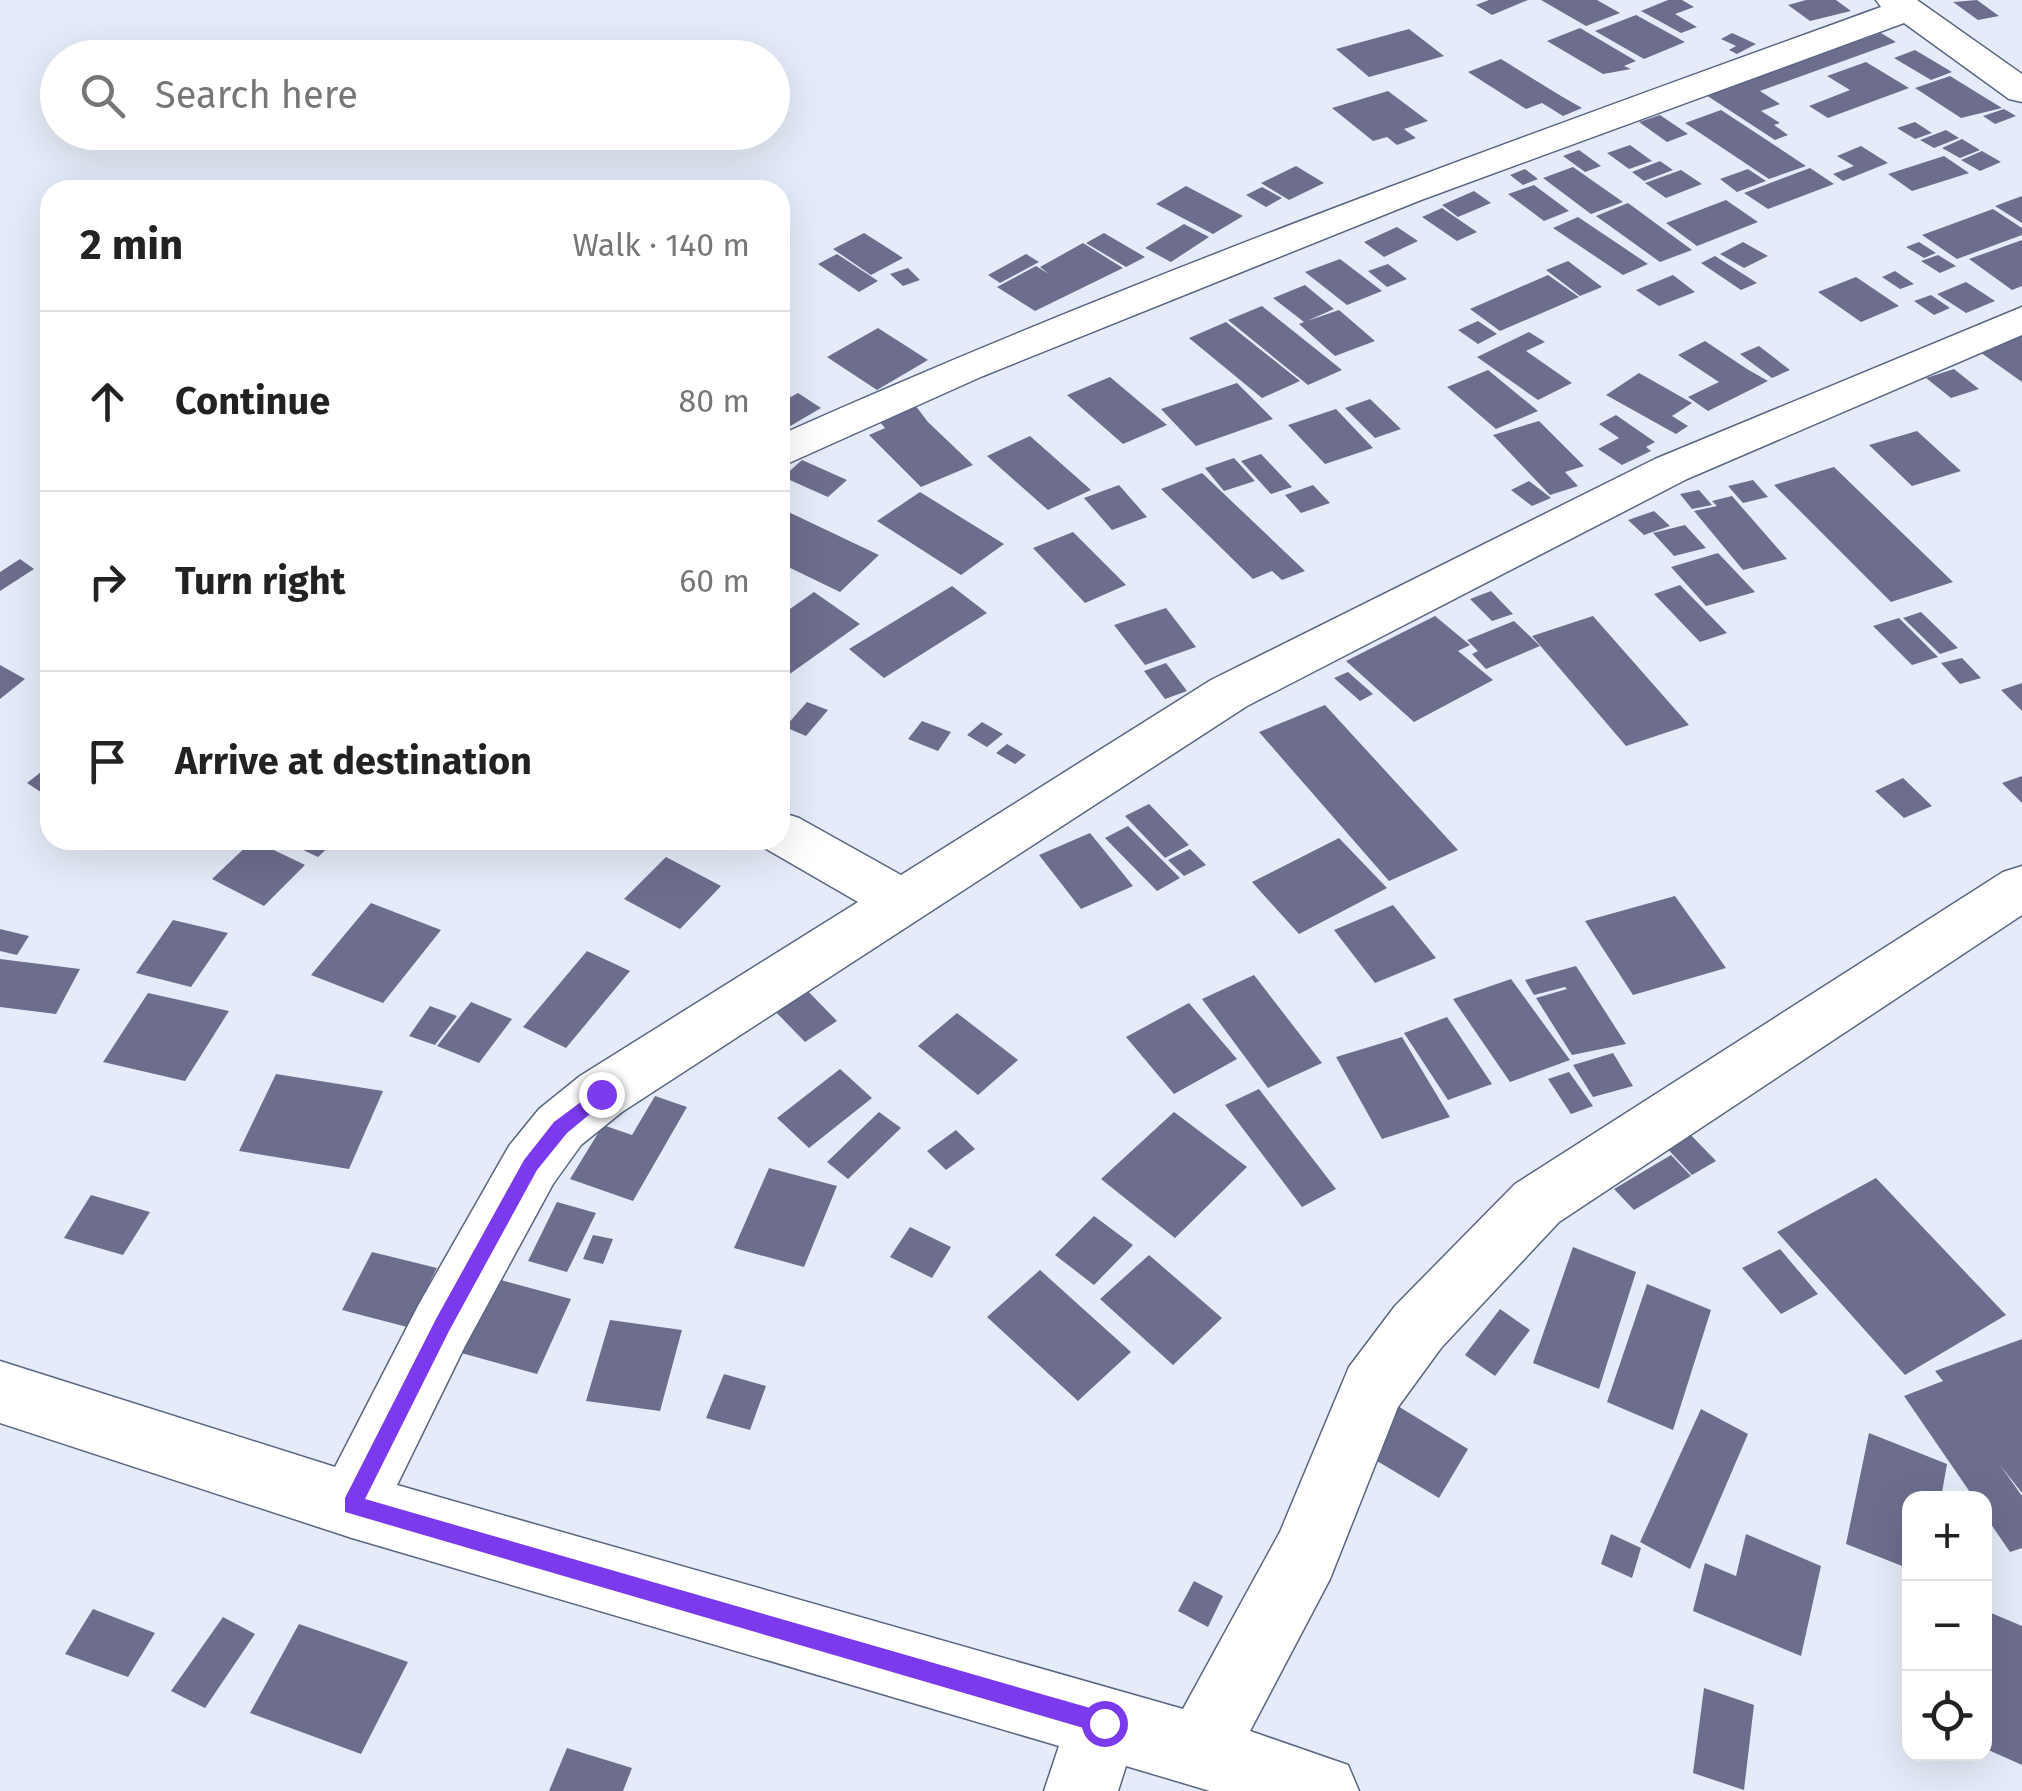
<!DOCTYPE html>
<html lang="en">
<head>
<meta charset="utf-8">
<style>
	:root { --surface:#fff; --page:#f6f6f6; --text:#222; --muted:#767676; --line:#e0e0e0 }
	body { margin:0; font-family:"Fira Sans",sans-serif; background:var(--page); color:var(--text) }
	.controls { position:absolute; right:30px; bottom:30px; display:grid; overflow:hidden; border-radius:20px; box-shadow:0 10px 40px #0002 }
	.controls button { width:90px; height:90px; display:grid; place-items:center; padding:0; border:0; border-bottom:2px solid var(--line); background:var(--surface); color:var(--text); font:50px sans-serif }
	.stop { position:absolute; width:30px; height:30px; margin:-22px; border:8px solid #7c3aed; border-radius:50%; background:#fff }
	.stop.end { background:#7c3aed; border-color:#fff; box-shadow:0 2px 10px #0008 }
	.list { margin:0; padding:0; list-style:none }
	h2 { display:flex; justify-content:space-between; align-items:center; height:130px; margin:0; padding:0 40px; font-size:42px }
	h2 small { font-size:32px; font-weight:400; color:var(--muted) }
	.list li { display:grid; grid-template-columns:65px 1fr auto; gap:30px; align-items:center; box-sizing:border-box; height:180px; padding:0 40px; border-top:2px solid var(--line) }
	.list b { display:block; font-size:38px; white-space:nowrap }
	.list em { font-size:32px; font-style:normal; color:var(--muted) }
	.icon { flex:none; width:55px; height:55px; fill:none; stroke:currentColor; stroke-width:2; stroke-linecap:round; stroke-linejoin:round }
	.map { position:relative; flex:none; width:2022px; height:1791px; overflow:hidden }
	.search { position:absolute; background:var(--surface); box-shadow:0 10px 40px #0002; left:40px; top:40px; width:750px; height:110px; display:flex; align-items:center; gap:25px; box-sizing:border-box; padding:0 35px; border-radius:55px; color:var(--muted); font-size:38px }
	.panel { position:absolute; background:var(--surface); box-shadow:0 10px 40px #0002; left:40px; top:180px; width:750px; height:670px; border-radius:30px }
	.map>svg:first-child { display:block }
	.building { fill:#6d6e8d }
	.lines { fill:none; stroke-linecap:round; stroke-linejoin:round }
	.street-casing { stroke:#576682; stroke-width:3 }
	.street { fill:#fff; fill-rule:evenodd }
	.route { fill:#7c3aed }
</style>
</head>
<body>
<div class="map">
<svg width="2022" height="1791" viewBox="0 0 2022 1791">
	<rect width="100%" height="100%" fill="#e5ecf9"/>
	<path class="building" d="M1489 0H1528L1492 15 1476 5Z
		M1541 0H1597L1620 13 1586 26Z
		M1668 0H1682L1694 7 1675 14 1697 27 1681 33 1641 11Z
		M1806 0H1836L1851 11 1810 21 1788 5Z
		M1977 0 1999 16 1978 20 1953 2Z
		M1636 15 1685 42 1644 59 1595 31Z
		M1580 28 1636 61 1624 66 1631 69 1603 74 1547 41Z
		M1409 29 1444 56 1369 77 1336 49Z
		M1732 33 1756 44 1737 54 1729 50 1736 46 1721 39Z
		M1881 33 1896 42 1760 91 1780 104 1761 111 1780 123 1774 125 1788 135 1775 140 1706 95Z
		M1915 50 1952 72 1931 80 1894 58Z
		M1501 59 1561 96 1582 108 1563 116 1542 103 1526 109 1468 72Z
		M1866 62 1909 88 1828 118 1809 106 1850 90 1827 76Z
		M1950 76 2002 108 1961 118 1915 88Z
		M1388 91 1428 121 1404 129 1416 138 1397 145 1387 137 1373 141 1332 108Z
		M2004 109 2016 116 1995 124 1983 116Z
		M1721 110 1806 166 1769 179 1685 123Z
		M1660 115 1688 134 1667 142 1639 122Z
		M1915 122 1932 133 1915 139 1897 128Z
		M1946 130 1959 138 1934 148 1920 140Z
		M1962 139 1980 150 1960 158 1942 148Z
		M1630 145 1652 161 1629 169 1607 153Z
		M1861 146 1888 163 1843 181 1833 174 1854 166 1837 156Z
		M1579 150 1601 166 1585 172 1563 156Z
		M1982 151 2001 162 1980 171 1961 160Z
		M1944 156 1969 173 1912 191 1888 174Z
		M1660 161 1673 170 1644 181 1632 172Z
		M1296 166 1324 183 1289 200 1261 183Z
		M1573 167 1623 202 1591 214 1543 178Z
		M1810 168 1834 184 1768 209 1744 193Z
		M1525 169 1538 179 1523 185 1510 175Z
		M1748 169 1766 181 1737 192 1720 179Z
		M1681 170 1702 184 1666 198 1645 183Z
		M1534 185 1569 211 1544 221 1508 194Z
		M1186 186 1243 216 1213 234 1156 204Z
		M1262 187 1282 198 1266 207 1246 195Z
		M1474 191 1491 203 1458 217 1442 205Z
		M2022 196V223L1995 206Z
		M1726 200 1758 222 1697 246 1666 223Z
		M1628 203 1692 250 1660 262 1596 216Z
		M1442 208 1477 232 1457 241 1422 217Z
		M1993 209 2022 228V235L1957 259 1922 235Z
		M1578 217 1648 264 1623 275 1553 228Z
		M1184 224 1209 237 1171 262 1145 248Z
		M1397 227 1418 241 1384 257 1364 242Z
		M864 233 883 245 903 258 871 275 833 249Z
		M1104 233 1145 257 1126 267 1086 243Z
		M2022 240V286L2012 290 1969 259Z
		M1743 242 1768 256 1744 268 1720 254Z
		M1919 242 1936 253 1924 258 1906 247Z
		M1083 243 1123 268 1035 311 997 287 1036 266 1049 274 1040 267Z
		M837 254 878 281 859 292 818 264Z
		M1026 254 1039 262 1000 283 988 275Z
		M1938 255 1956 266 1940 273 1921 261Z
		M1715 256 1757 283 1741 290 1701 263Z
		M1340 259 1382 291 1347 305 1305 272Z
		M1568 261 1602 287 1580 296 1546 270Z
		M1388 264 1407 279 1387 287 1368 271Z
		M908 268 920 280 903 286 890 274Z
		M1895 271 1914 284 1900 289 1882 277Z
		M1548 275 1579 297 1500 331 1470 309Z
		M1673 275 1695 292 1659 306 1636 290Z
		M1856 277 1899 306 1861 322 1818 292Z
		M1966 282 1995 301 1966 313 1937 294Z
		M1305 285 1334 309 1307 321 1339 310 1375 341 1335 356 1299 324 1304 322 1273 298Z
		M1931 295 1950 308 1934 315 1914 301Z
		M1262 306 1342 370 1308 385 1228 320Z
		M1478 321 1497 334 1478 344 1458 330Z
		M1226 322 1300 381 1262 398 1189 338Z
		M878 328 928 360 877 390 827 357Z
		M1529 332 1545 342 1526 351 1572 383 1538 400 1477 357Z
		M2022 332V382L1977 350Z
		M1705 341 1747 369 1768 381 1708 411 1688 397 1719 382 1678 355Z
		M1759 346 1790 370 1772 378 1740 354Z
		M1954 369 1979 389 1951 398 1926 378Z
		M1488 370 1538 411 1496 429 1447 387Z
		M1639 373 1692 403 1672 416 1688 426 1676 434 1606 395Z
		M1110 377 1167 425 1123 444 1067 395Z
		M1237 383 1273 419 1196 446 1161 409Z
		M798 393 821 408 780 432V403Z
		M1370 399 1401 429 1375 438 1345 408Z
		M915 405 928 422 973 465 921 487 869 435 885 428 879 421Z
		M1336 409 1373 448 1325 464 1288 425Z
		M1616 415 1655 442 1646 447 1651 451 1622 465 1598 449 1619 438 1599 424Z
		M1539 421 1584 466 1565 472 1578 486 1550 495 1493 435Z
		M1917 431 1951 462 1961 471 1912 486 1869 445Z
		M1030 436 1091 490 1048 510 987 456Z
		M1261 454 1292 487 1271 494 1241 461Z
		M1234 458 1255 481 1224 491 1205 468Z
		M802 460 847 480 828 497 783 477Z
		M1834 467 1953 582 1891 602 1774 485Z
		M1202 473 1305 571 1282 580 1272 571 1253 579 1161 489Z
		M1753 480 1768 497 1743 503 1728 486Z
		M1529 481 1546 494 1551 498 1532 506 1511 490Z
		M1119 485 1147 517 1112 530 1084 498Z
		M1313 485 1330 503 1301 513 1285 495Z
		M1699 490 1712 505 1692 509 1680 494Z
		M920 492 1004 544 961 575 877 521Z
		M1732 496 1787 559 1743 570 1694 511 1717 506 1712 501Z
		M780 508 879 555 840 592 780 563Z
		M1654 511 1670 526 1644 535 1628 520Z
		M1685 525 1706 548 1674 556 1653 533Z
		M1073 532 1126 585 1085 603 1033 548Z
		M1718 553 1755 592 1706 606 1671 567Z
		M20 559 34 569 0 591V572Z
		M1680 585 1727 633 1700 642 1654 594Z
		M952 586 987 613 884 678 849 649Z
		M1491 591 1513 614 1492 621 1470 599Z
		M814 592 860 624 784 678 780 675V616Z
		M1166 608 1196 647 1145 665 1114 625Z
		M1921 612 1958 648 1940 654 1903 618Z
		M1435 616 1470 645 1458 651 1493 680 1414 722 1346 661Z
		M1593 616 1689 725 1626 746 1532 636Z
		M1899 618 1938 657 1912 665 1873 626Z
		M1514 621 1540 646 1486 669 1472 654 1478 651 1467 640Z
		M1962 658 1981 678 1960 684 1941 663Z
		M1166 663 1187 691 1165 699 1144 671Z
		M0 665 25 679 0 699Z
		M1348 672 1373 694 1360 701 1334 678Z
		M2022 683V711L2001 690Z
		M807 702 828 710 806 736 785 727Z
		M1325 705 1458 850 1389 881 1259 732Z
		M922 721 951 732 938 751 908 739Z
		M982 722 1003 734 987 747 967 735Z
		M1007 744 1026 755 1015 764 996 753Z
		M50 765V798L27 783Z
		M2022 776V803L2002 783Z
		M1903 778 1932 806 1904 818 1875 791Z
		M1149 804 1189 845 1165 858 1125 816Z
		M1128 826 1180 878 1157 891 1105 838Z
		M1090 833 1133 886 1081 909 1039 855Z
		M1339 838 1387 888 1299 934 1252 882Z
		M253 840 305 865 264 906 212 879Z
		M282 840H336L318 857Z
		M1190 849 1206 865 1184 876 1168 860Z
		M666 857 721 886 680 929 624 899Z
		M1675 896 1726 968 1633 995 1585 921Z
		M371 903 441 930 383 1003 311 975Z
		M1393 905 1436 958 1375 983 1334 930Z
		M173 920 228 933 191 987 136 973Z
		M0 929 29 936 17 955 0 951Z
		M587 951 630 971 566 1048 523 1027Z
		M0 959 80 969 56 1014 0 1007Z
		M1576 966 1626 1044 1572 1055 1536 998 1567 989 1565 987 1534 995 1525 980Z
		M1254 975 1322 1063 1268 1088 1202 999Z
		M1511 979 1570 1060 1510 1082 1453 999Z
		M800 983 837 1021 805 1042 768 1004Z
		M148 993 229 1011 185 1081 103 1062Z
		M471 1002 512 1019 479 1063 437 1046Z
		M1189 1003 1237 1059 1174 1094 1126 1037Z
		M430 1006 457 1016 435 1045 409 1036Z
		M957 1013 1018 1060 978 1095 918 1046Z
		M1447 1017 1492 1084 1448 1100 1404 1033Z
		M1402 1037 1450 1117 1382 1139 1336 1057Z
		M1613 1053 1633 1086 1593 1097 1573 1065Z
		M840 1069 872 1098 809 1148 777 1118Z
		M1569 1072 1593 1106 1571 1114 1548 1079Z
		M276 1074 383 1091 349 1169 239 1151Z
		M1259 1089 1336 1189 1302 1207 1225 1105Z
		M655 1096 687 1107 633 1201 570 1179 603 1125 632 1135Z
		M879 1112 901 1128 848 1179 827 1162Z
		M1174 1112 1247 1167 1175 1238 1101 1179Z
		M956 1130 975 1149 946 1170 927 1151Z
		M1686 1130 1716 1161 1692 1175 1663 1144Z
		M1671 1155 1691 1176 1634 1210 1614 1189Z
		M769 1168 837 1186 804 1267 734 1248Z
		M1876 1178 2006 1315 1905 1375 1777 1232Z
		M91 1195 150 1212 123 1255 64 1238Z
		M557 1202 596 1213 567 1272 528 1261Z
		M1094 1216 1133 1245 1094 1285 1055 1255Z
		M910 1227 951 1247 932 1278 890 1257Z
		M593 1235 613 1239 603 1264 583 1259Z
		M1573 1247 1636 1272 1599 1389 1533 1363Z
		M1780 1249 1818 1294 1781 1314 1742 1268Z
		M372 1252 437 1268 407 1327 342 1310Z
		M1149 1255 1222 1318 1173 1365 1100 1299Z
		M1040 1270 1131 1352 1078 1401 987 1317Z
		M490 1277 571 1299 537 1374 454 1351Z
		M1647 1284 1711 1310 1673 1430 1607 1402Z
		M1500 1309 1530 1330 1495 1376 1465 1355Z
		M610 1320 682 1330 660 1411 586 1401Z
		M2022 1339V1493L2000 1465 2022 1496V1548L2010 1552 1984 1514V1498H1974L1904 1396 1943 1381 1935 1371Z
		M724 1374 766 1386 750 1430 706 1418Z
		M1388 1400 1468 1449 1439 1498 1357 1449Z
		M1701 1409 1748 1434 1690 1569 1640 1542Z
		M1869 1433 1947 1464 1941 1498H1910V1569L1846 1544Z
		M1611 1534 1641 1548 1632 1578 1601 1564Z
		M1746 1534 1821 1566 1801 1656 1693 1611 1705 1563 1736 1576Z
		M1194 1581 1223 1596 1208 1627 1178 1611Z
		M93 1609 155 1633 128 1677 65 1654Z
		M1984 1610 2022 1626V1765L1984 1748Z
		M223 1617 255 1634 205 1708 171 1691Z
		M299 1624 408 1662 361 1754 250 1713Z
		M1704 1688 1754 1705 1744 1790 1693 1773Z
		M567 1748 632 1768 623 1791H549Z"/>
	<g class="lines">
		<defs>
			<path id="street" d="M1876 0H1917L2022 74V102L2009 99 1904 23 1421 200 983 376 780 467V435C1140 274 1511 141 1881 7Z
				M2022 307V335L1687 479 1247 706 622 1112 581 1145 553 1184 465 1346 397 1485 1183 1709 1280 1532 1349 1367 1395 1306 1515 1184 2003 872 2022 866V915L1559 1222 1441 1348 1398 1407 1330 1579 1250 1731 1348 1765 1359 1791H1210L1126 1766 1118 1791H1044L1059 1746 352 1538 0 1423V1361L335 1467 419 1304 509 1146 539 1109 580 1076 858 902 761 846 758 840H780V812L799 818 901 875 1211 680 1655 459Z"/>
		</defs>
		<use href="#street" class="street-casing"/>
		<use href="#street" class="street"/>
	</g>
	<path class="route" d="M601 1087 607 1089V1100L567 1133 537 1170 449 1331 365 1499 1104 1712 1111 1715 1115 1723 1111 1730 1104 1734 345 1512V1498L436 1319 524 1160 554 1122Z"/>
</svg>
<div class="controls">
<button>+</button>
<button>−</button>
<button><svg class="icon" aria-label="locate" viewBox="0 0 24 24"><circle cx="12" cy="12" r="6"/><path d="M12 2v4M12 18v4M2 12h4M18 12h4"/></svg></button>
</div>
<div class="stop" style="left:1104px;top:1723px"></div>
<div class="stop end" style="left:601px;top:1094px"></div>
<div class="search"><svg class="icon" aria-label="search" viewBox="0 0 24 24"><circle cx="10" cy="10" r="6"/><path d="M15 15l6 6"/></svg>Search here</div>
<section class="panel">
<h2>2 min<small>Walk · 140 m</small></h2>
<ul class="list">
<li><svg class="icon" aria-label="ahead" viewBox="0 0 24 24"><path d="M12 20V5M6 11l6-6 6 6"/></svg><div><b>Continue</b></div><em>80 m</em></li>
<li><svg class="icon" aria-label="right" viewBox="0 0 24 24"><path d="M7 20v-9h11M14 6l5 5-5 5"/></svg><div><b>Turn right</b></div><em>60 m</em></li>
<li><svg class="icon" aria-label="arrive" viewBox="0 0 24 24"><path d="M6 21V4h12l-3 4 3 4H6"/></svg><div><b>Arrive at destination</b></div></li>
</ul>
</section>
</div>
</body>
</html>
